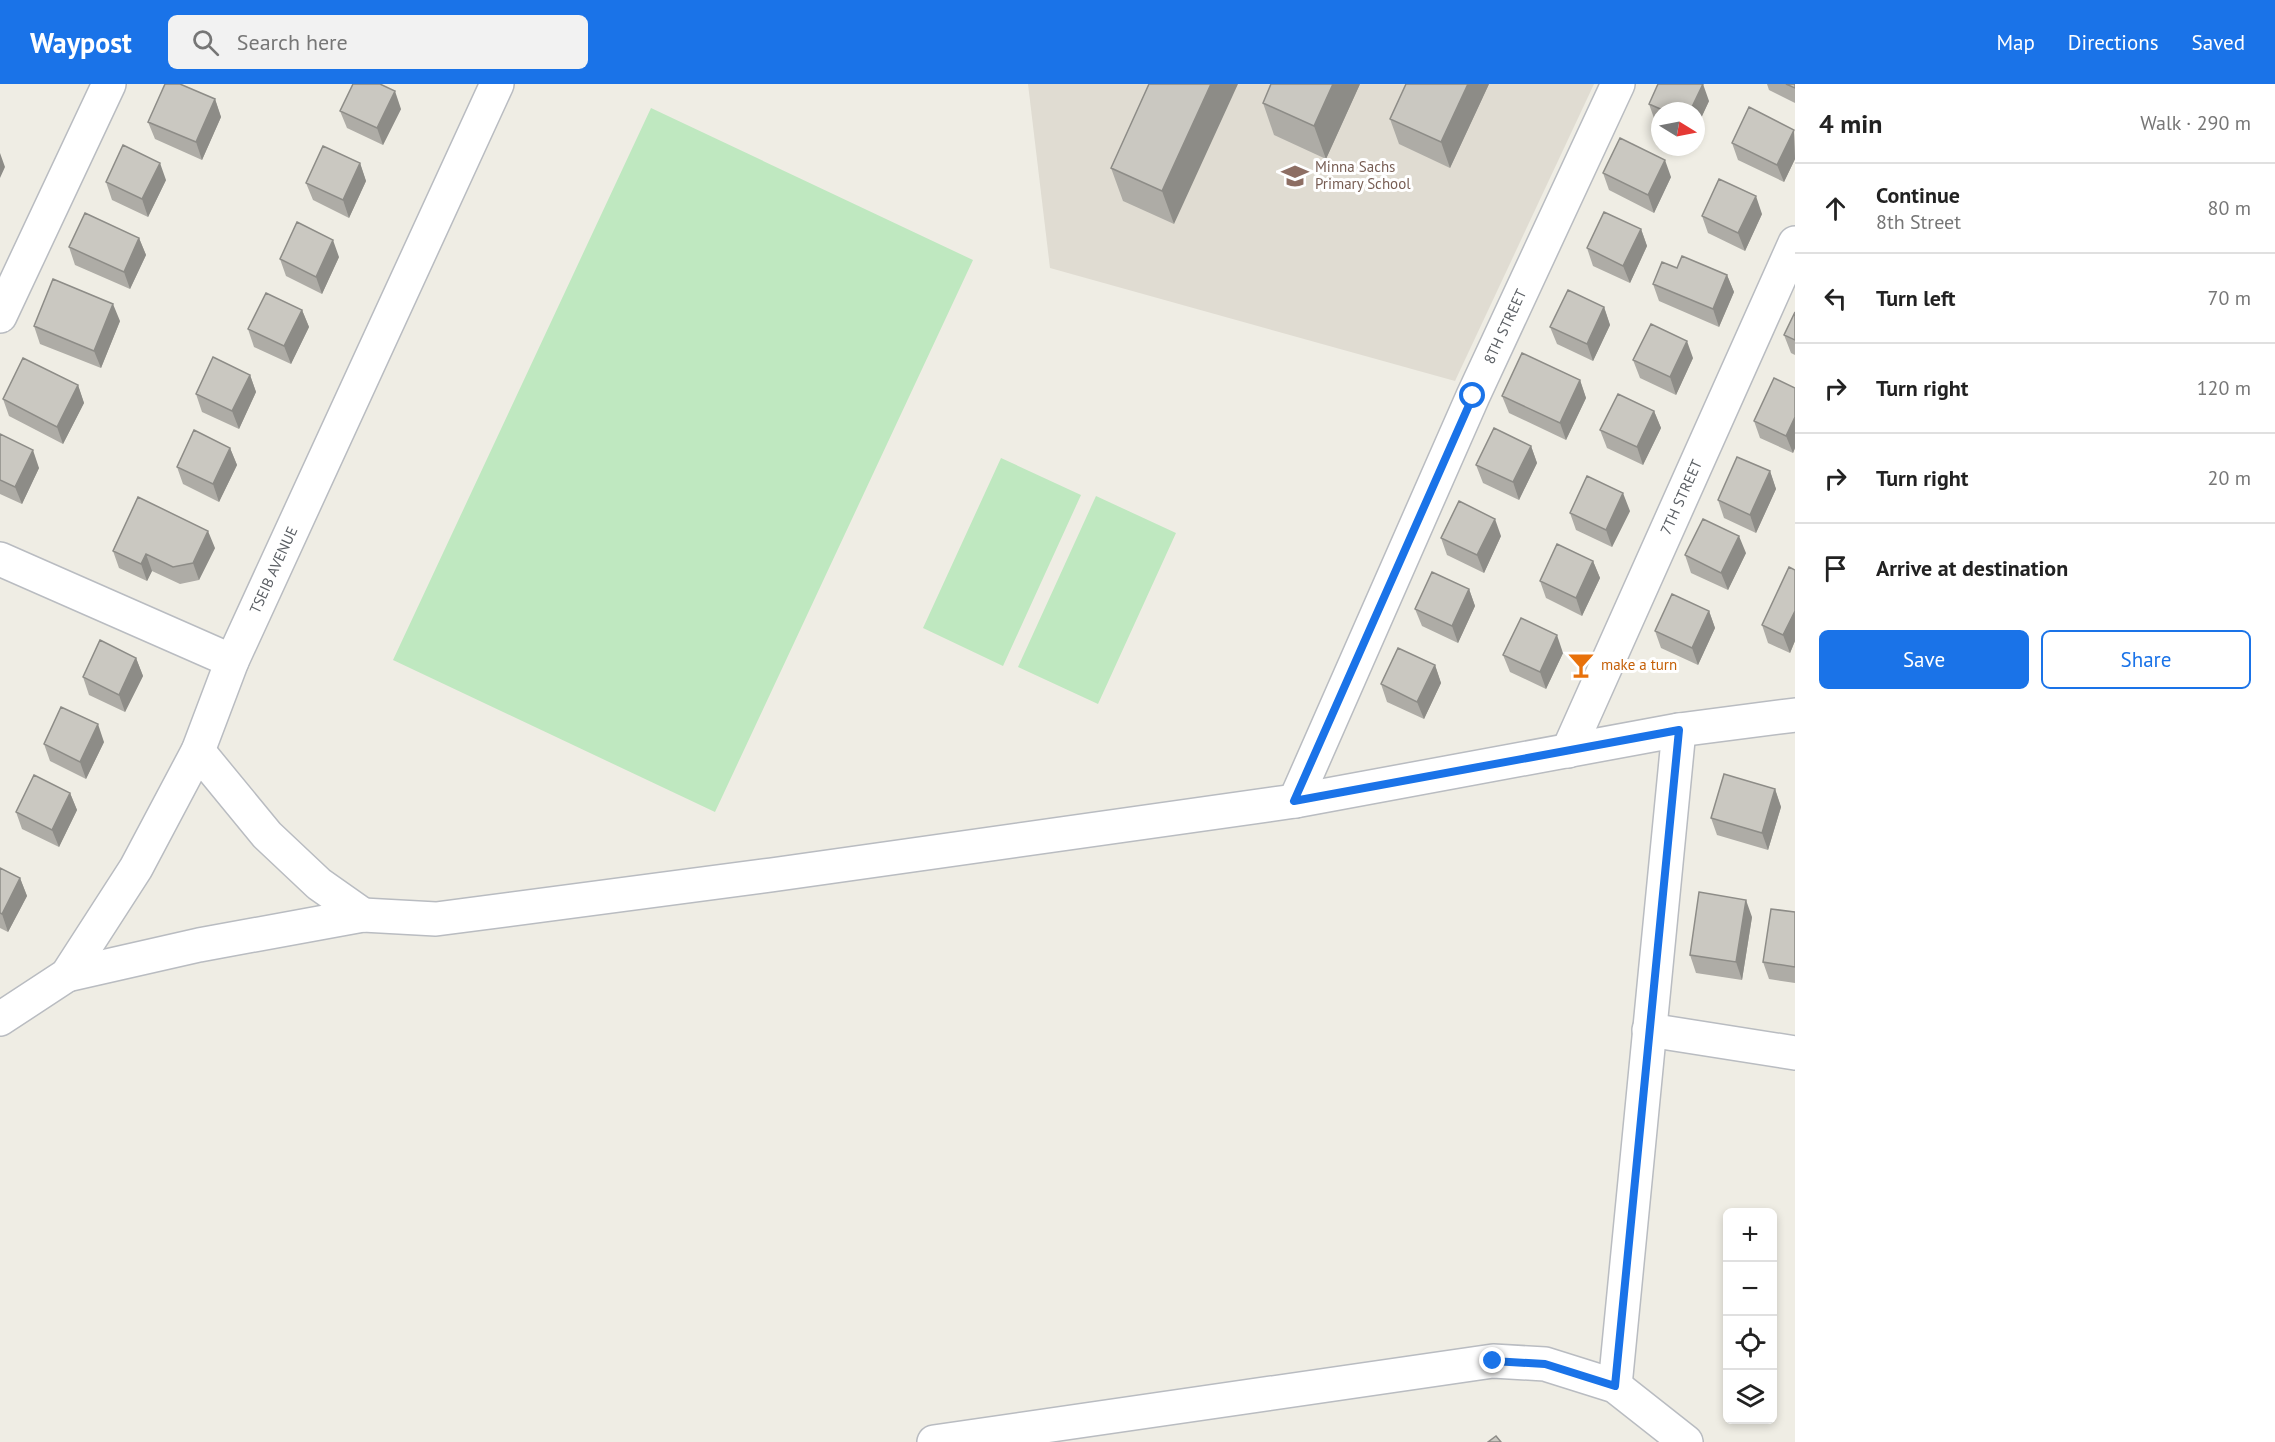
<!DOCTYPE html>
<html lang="en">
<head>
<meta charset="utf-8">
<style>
	:root { --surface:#fff; --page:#f2f2f2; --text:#222; --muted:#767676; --line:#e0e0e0; --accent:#1a73e8 }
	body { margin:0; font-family:"PT Sans",sans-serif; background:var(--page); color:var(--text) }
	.controls { position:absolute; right:18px; bottom:18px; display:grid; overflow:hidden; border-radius:9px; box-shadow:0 3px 9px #0003 }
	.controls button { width:54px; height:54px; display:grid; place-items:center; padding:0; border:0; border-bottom:2px solid var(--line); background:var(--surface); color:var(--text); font:30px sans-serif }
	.compass { position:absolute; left:1651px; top:18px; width:54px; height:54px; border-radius:50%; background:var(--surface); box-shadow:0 3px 9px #0003; rotate:100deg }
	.stop { position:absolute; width:18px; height:18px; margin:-14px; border:4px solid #1a73e8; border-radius:50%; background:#fff }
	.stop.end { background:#1a73e8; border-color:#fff; box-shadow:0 2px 6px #0008 }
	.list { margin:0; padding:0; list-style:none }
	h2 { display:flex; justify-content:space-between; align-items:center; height:78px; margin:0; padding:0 24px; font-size:26px }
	h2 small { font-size:20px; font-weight:400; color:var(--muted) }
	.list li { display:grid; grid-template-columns:39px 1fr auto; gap:18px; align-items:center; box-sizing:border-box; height:90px; padding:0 24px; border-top:2px solid var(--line) }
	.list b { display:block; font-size:22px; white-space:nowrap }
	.list p { margin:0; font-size:20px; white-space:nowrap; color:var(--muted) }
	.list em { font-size:20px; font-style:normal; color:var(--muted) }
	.actions { display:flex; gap:12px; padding:18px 24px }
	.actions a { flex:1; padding:14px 0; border:2px solid var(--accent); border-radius:9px; text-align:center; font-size:21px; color:var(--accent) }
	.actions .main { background:var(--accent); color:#fff }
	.icon { flex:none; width:33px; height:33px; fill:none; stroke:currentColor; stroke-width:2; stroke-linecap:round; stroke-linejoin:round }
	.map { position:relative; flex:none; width:1795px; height:1358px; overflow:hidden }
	header { display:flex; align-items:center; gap:36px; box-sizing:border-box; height:84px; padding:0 30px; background:var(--accent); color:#fff }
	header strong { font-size:28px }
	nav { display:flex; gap:33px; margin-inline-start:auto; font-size:21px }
	.search { width:420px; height:54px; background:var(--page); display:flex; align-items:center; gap:15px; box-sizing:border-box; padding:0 21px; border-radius:9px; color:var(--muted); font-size:22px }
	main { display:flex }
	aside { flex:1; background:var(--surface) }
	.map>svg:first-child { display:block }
	.education { fill:#e0dcd2 }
	.green { fill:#bfe8c0 }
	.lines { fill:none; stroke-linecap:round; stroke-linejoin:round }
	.minor-casing { stroke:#b9bcc1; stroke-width:36 }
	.minor { stroke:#fff; stroke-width:33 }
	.wall { fill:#aeaca6 }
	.shaded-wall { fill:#8d8c87 }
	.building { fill:#cac8c1; stroke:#8d8c87; stroke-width:1.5 }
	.route { stroke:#1a73e8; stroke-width:8 }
	.labels { text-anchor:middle; stroke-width:6; stroke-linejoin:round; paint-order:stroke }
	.education-label { font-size:15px; fill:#785e54; stroke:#fff; text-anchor:start }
	.street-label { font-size:15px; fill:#5c6065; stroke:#fff }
	.food-label { font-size:15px; fill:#c56008; stroke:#fff; text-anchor:start }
</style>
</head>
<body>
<header>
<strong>Waypost</strong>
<div class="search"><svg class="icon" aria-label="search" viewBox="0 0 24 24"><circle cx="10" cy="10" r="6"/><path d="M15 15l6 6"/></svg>Search here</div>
<nav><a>Map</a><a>Directions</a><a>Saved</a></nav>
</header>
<main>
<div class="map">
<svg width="1795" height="1358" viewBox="0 0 1795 1358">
	<rect width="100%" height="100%" fill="#efede4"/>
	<path class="education" d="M1028 0H1594L1455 297 1050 184Z"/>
	<path class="green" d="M651 24 973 176 715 728 393 576Z
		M1001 374 1081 411 1003 582 923 544Z
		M1096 412 1176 449 1098 620 1018 583Z"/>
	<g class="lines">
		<defs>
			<g id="minor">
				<path d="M0 232 109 0"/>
				<path d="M0 475 232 577"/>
				<path d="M198 667 267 751 319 800 363 831"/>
				<path id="s1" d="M1568 667 1795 159"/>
				<path id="s2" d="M1295 717 1473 312 1618 0"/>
				<path d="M67 891 199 861 363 831 436 835 771 791 1295 717 1679 646 1795 631"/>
				<path id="s3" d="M0 935 67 891 136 784 198 667 232 577 497 0"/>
				<path d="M1649 946 1795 969"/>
				<path d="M1615 1302 1679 646"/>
				<path d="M934 1358 1493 1277 1545 1280 1615 1302 1686 1358"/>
			</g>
		</defs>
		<use href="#minor" class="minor-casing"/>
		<use href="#minor" class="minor"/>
	</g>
	<path class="wall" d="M1149 0 1174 140 1123 117 1111 84Z
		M1360 0 1326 75 1274 51 1263 19Z
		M1489 0 1450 84 1399 60 1390 35Z
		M1767 0H1795V19L1769 6Z
		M215 15 221 33 202 76 155 55 148 38Z
		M1709 17 1696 45V27H1660V39L1655 37 1649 20Z
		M401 25 383 61 347 44 340 27Z
		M1794 46 1795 75 1784 98 1738 76 1732 59Z
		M360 79 366 97 349 134 313 116 306 99Z
		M1603 89 1671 93 1654 129 1609 106Z
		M166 96 148 133 112 116 106 98Z
		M1762 130 1745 167 1708 149 1702 132Z
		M1641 145 1647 162 1630 199 1593 182 1587 164Z
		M139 154 146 171 130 205 75 181 69 163Z
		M339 173 322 210 286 192 280 175Z
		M1677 184 1727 191 1734 208 1719 243 1659 217 1653 200Z
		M1604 223 1610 241 1593 277 1557 260 1550 243Z
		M302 226 309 243 291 280 254 263 248 245Z
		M1795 228V271L1791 269 1784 251Z
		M120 237 101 284 40 260 34 242Z
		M1693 274 1676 311 1640 294 1633 276Z
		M250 291 256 308 239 345 202 328 196 310Z
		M1580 296 1586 314 1566 356 1509 329 1502 312Z
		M78 301 84 319 63 360 9 332 3 315Z
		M1795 304V364L1793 369 1760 354 1754 337Z
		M1654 327 1661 344 1643 381 1607 364 1600 346Z
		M0 350 39 384 22 420 0 410Z
		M1531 362 1537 379 1519 416 1483 399 1476 381Z
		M230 364 237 381 219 418 183 400 177 383Z
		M1770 387 1776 405 1756 449 1724 434 1718 416Z
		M1630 427 1612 463 1576 446 1570 429Z
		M1501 452 1484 489 1447 471 1441 454Z
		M215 464 199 496 180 500 152 487 147 497 119 484 113 467Z
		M1746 469 1728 506 1691 489 1685 471Z
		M1593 477 1600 494 1582 532 1546 514 1540 497Z
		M1795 486V557L1790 569 1768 559 1762 541Z
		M1469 505 1475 522 1458 559 1422 542 1415 525Z
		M1709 527 1715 544 1698 581 1661 564 1655 547Z
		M1563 569 1546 605 1510 588 1503 571Z
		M136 574 143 592 125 628 89 611 83 593Z
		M1435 581 1441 599 1424 635 1387 618 1381 600Z
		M104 658 86 695 50 677 44 660Z
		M1775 705 1781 723 1768 766 1717 751 1711 734Z
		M70 709 77 726 59 763 22 745 16 728Z
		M0 784 20 794 27 812 8 848 0 844Z
		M1795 828V899L1769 895 1763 878Z
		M1752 833 1742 896 1696 889 1690 871Z"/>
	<path class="shaded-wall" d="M1211 0H1238L1174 140 1162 107Z
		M1333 0H1360L1326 75 1314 42Z
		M1468 0H1489L1450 84 1441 58Z
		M1703 0 1709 17 1696 45V27H1690Z
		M395 7 401 25 383 61 377 44Z
		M215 15 221 33 202 76 196 58Z
		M1794 46 1795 75 1784 98 1777 81Z
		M0 69 5 83 0 94Z
		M1665 76 1671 93 1654 129 1648 111Z
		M160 79 166 96 148 133 142 115Z
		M360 79 366 97 349 134 343 116Z
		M1756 112 1762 130 1745 167 1738 149Z
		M1641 145 1647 162 1630 199 1623 182Z
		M139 154 146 171 130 205 124 188Z
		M333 156 339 173 322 210 316 193Z
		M1727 191 1734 208 1719 243 1713 225Z
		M113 220 120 237 101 284 94 267Z
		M1604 223 1610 241 1593 277 1587 260Z
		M302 226 309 243 291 280 284 262Z
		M1687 257 1693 274 1676 311 1670 293Z
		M250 291 256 308 239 345 232 327Z
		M1580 296 1586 314 1566 356 1560 339Z
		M78 301 84 319 63 360 57 343Z
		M1654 327 1661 344 1643 381 1637 363Z
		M1795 333V364L1793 369 1786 352Z
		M1531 362 1537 379 1519 416 1513 398Z
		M230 364 237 381 219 418 213 400Z
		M33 366 39 384 22 420 15 403Z
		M1770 387 1776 405 1756 449 1750 431Z
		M1623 409 1630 427 1612 463 1606 446Z
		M1495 435 1501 452 1484 489 1477 471Z
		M208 447 215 464 199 496 193 479Z
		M1739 452 1746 469 1728 506 1721 489Z
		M146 470 152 487 147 497 141 480Z
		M1593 477 1600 494 1582 532 1576 514Z
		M1469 505 1475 522 1458 559 1452 542Z
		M1709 527 1715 544 1698 581 1692 564Z
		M1795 527V557L1790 569 1783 551Z
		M1557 551 1563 569 1546 605 1540 588Z
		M136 574 143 592 125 628 119 611Z
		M1435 581 1441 599 1424 635 1417 618Z
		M98 640 104 658 86 695 80 678Z
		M1775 705 1781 723 1768 766 1762 749Z
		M70 709 77 726 59 763 52 746Z
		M20 794 27 812 8 848 2 830Z
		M1746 816 1752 833 1742 896 1736 878Z"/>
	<path class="building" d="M165 0H180L215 15 196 58 148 38Z
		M353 0H380L395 7 377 44 340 27Z
		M1149 0H1211L1162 107 1111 84Z
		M1271 0H1333L1314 42 1263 19Z
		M1406 0H1468L1441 58 1390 35Z
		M1658 0H1703L1690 27H1665L1649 20Z
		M1786 0H1795V4Z
		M1749 23 1794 46 1777 81 1732 59Z
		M1620 54 1665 76 1648 111 1603 89Z
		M123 61 160 79 142 115 106 98Z
		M323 62 360 79 343 116 306 99Z
		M1719 95 1756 112 1738 149 1702 132Z
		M1604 128 1641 145 1623 182 1587 164Z
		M85 129 139 154 124 188 69 163Z
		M297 138 333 156 316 193 280 175Z
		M1682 172 1727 191 1713 225 1653 200 1662 178 1677 184Z
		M53 195 113 220 94 267 34 242Z
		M1568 206 1604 223 1587 260 1550 243Z
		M266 209 302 226 284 262 248 245Z
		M1795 228V256L1784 251Z
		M1651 240 1687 257 1670 293 1633 276Z
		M1522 269 1580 296 1560 339 1502 312Z
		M213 273 250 291 232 327 196 310Z
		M23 274 78 301 57 343 3 315Z
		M1774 294 1795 304V333L1786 352 1754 337Z
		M1618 310 1654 327 1637 363 1600 346Z
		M1494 344 1531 362 1513 398 1476 381Z
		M194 346 230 364 213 400 177 383Z
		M0 350 33 366 15 403 0 396Z
		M1737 373 1770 387 1750 431 1718 416Z
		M1587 392 1623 409 1606 446 1570 429Z
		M138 413 208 447 193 479 173 483 146 470 141 480 113 467Z
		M1459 417 1495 435 1477 471 1441 454Z
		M1703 435 1739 452 1721 489 1685 471Z
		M1557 460 1593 477 1576 514 1540 497Z
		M1789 483 1795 486V527L1783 551 1762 541Z
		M1432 488 1469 505 1452 542 1415 525Z
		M1672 510 1709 527 1692 564 1655 547Z
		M1521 534 1557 551 1540 588 1503 571Z
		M100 556 136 574 119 611 83 593Z
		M1398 564 1435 581 1417 618 1381 600Z
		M61 623 98 640 80 678 44 660Z
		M1724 690 1775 705 1762 749 1711 734Z
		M34 691 70 709 52 746 16 728Z
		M0 784 20 794 2 830 0 829Z
		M1699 808 1746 816 1736 878 1690 871Z
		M1771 825 1795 828V883L1763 878Z
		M1496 1352 1501 1358H1488Z"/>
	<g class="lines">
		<path class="route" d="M1473 312 1294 717 1679 646 1615 1302 1545 1280 1493 1277"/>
	</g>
	<defs>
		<symbol id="school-bare" viewBox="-9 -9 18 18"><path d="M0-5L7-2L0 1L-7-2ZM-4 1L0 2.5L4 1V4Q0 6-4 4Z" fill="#8d6e63" stroke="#fff" stroke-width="2.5" paint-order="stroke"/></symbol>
		<symbol id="bar-bare" viewBox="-9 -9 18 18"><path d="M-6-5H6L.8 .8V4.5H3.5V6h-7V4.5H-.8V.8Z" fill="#e8710a" stroke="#fff" stroke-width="2.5" paint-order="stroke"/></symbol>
	</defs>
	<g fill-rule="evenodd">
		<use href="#school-bare" x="1276" y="73" width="38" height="38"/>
		<use href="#bar-bare" x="1562" y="562" width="38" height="38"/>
	</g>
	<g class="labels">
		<g class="education-label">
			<text x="1315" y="88">Minna Sachs<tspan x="1315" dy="17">Primary School</tspan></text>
		</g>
		<g class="street-label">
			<text dy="5" stroke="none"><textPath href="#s2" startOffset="519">8TH STREET</textPath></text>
			<text dy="5" stroke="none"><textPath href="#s1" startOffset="278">7TH STREET</textPath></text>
			<text dy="5" stroke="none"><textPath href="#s3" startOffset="536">TSEIB AVENUE</textPath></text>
		</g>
		<g class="food-label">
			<text x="1601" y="586">make a turn</text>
		</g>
	</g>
</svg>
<div class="controls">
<button>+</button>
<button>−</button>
<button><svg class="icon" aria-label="locate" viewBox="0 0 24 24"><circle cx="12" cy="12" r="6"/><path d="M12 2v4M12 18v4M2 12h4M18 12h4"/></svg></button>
<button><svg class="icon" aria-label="layers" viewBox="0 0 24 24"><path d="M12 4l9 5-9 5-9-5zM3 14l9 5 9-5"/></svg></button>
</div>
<svg class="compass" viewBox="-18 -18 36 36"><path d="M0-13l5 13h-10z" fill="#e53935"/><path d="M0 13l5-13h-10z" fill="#767676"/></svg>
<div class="stop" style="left:1473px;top:312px"></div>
<div class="stop end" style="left:1493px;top:1277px"></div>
</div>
<aside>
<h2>4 min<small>Walk · 290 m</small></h2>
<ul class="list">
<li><svg class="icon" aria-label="ahead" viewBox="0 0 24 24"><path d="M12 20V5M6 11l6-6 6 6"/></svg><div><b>Continue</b><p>8th Street</p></div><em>80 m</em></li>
<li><svg class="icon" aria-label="left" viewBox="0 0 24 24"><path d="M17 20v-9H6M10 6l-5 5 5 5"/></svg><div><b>Turn left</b></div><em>70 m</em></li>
<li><svg class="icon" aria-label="right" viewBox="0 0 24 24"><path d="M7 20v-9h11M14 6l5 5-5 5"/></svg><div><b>Turn right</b></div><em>120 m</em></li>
<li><svg class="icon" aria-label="right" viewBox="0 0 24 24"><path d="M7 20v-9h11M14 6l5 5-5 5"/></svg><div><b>Turn right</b></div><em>20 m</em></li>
<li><svg class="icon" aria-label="arrive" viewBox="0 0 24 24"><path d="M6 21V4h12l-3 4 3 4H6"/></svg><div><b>Arrive at destination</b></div></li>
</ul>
<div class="actions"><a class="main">Save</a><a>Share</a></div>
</aside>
</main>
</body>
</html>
